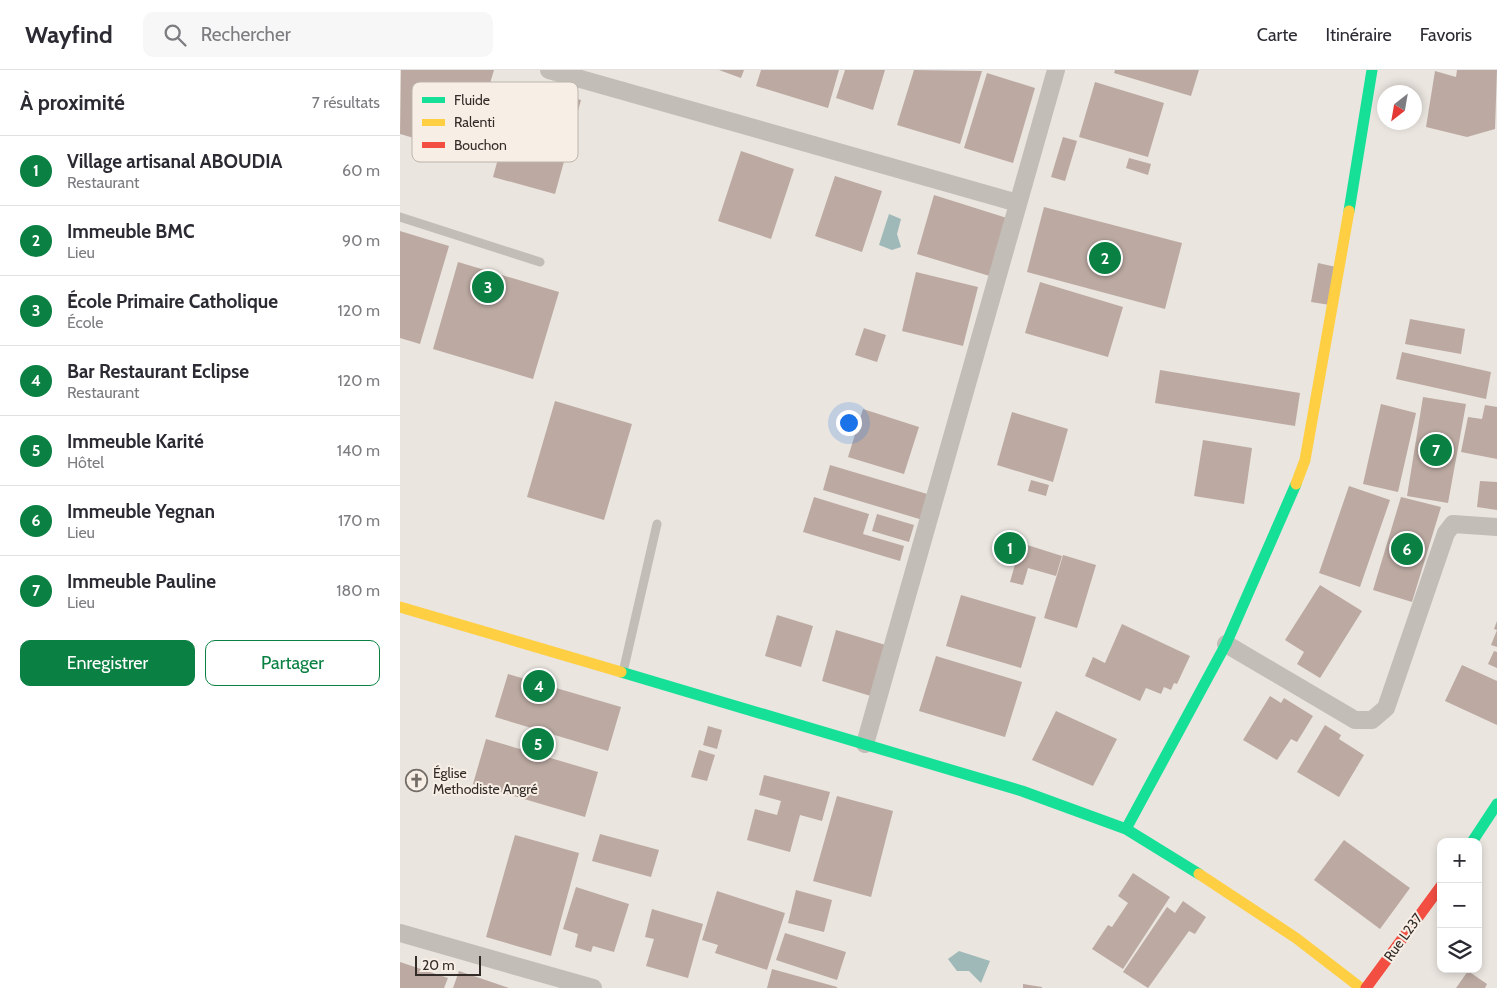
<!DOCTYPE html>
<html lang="fr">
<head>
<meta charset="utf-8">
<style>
	:root { --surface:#fff; --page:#f7f7f7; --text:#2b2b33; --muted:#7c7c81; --line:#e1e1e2; --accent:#0b8043 }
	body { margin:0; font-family:Cabin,sans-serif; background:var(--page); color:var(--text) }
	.controls { position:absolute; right:15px; bottom:15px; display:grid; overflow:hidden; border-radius:10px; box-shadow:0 2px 8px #0003 }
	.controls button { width:45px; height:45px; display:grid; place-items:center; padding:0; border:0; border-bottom:1px solid var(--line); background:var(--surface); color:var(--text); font:25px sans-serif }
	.compass { position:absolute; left:977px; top:15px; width:45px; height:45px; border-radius:50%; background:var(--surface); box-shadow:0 2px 8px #0003; rotate:211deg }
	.scale { position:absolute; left:15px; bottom:12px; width:66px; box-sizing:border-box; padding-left:5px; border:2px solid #332b27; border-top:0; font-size:14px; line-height:18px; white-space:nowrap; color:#332b27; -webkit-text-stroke:4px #f7efe6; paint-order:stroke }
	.you { position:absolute; left:448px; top:352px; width:18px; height:18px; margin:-12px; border:4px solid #fff; border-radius:50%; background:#1a73e8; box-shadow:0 0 0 8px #1a73e833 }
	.badge { display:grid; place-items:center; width:32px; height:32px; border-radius:50%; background:var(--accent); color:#fff; font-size:16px; font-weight:700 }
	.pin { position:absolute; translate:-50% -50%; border:2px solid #fff; box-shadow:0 1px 5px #0006 }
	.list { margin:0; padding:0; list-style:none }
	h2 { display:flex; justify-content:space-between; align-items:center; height:65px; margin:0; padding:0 20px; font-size:21px }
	h2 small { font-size:16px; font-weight:400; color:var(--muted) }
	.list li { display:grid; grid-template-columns:32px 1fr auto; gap:15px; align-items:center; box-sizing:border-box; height:70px; padding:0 20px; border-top:1px solid var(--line) }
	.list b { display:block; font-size:19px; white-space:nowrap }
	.list p { margin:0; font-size:16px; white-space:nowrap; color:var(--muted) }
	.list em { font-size:16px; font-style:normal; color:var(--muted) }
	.actions { display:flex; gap:10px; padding:15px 20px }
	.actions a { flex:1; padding:11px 0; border:1px solid var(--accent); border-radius:10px; text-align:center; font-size:18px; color:var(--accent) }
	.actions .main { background:var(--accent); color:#fff }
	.icon { flex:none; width:28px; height:28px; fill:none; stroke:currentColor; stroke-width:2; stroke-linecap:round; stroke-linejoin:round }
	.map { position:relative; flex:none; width:1097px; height:918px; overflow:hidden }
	header { display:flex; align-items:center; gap:30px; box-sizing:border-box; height:70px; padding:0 25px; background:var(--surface); border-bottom:1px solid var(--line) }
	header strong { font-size:24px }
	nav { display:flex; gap:28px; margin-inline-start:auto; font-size:18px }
	.search { width:350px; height:45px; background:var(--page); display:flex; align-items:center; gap:12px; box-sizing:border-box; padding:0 18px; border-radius:10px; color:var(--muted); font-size:19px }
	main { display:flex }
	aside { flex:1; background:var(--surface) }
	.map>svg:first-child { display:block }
	.water { fill:#9eb9b8 }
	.building { fill:#bcaaa2 }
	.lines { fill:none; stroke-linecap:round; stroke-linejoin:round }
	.lane { stroke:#c3bdb8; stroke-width:9 }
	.street { stroke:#c3bdb8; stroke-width:18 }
	.fast { stroke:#16e098; stroke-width:11 }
	.slow { stroke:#ffcf43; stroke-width:11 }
	.jam { stroke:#f24e42; stroke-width:11 }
	.labels { text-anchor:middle; stroke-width:4; stroke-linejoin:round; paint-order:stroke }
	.poi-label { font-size:14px; fill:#332b27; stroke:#f7efe6; text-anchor:start }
	.street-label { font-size:14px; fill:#332b27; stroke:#f7efe6 }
	.key { fill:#f7efe6; stroke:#bcb4ad; stroke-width:1 }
	.key-label { font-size:14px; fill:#332b27 }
</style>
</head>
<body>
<header>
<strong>Wayfind</strong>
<div class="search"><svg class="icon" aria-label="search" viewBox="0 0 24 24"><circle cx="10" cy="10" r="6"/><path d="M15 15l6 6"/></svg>Rechercher</div>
<nav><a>Carte</a><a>Itinéraire</a><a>Favoris</a></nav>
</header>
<main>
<aside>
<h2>À proximité<small>7 résultats</small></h2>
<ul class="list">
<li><span class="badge">1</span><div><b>Village artisanal ABOUDIA</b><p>Restaurant</p></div><em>60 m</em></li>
<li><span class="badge">2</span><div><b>Immeuble BMC</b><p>Lieu</p></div><em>90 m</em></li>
<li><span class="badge">3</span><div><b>École Primaire Catholique</b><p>École</p></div><em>120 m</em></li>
<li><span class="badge">4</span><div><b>Bar Restaurant Eclipse</b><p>Restaurant</p></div><em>120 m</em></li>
<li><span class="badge">5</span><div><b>Immeuble Karité</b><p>Hôtel</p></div><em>140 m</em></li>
<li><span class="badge">6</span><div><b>Immeuble Yegnan</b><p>Lieu</p></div><em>170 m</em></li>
<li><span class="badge">7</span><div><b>Immeuble Pauline</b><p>Lieu</p></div><em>180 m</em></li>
</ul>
<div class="actions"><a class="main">Enregistrer</a><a>Partager</a></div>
</aside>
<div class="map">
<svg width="1097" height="918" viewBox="0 0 1097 918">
	<rect width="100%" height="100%" fill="#eae5df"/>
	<path class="water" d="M489 144 501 149 497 164 501 177 492 180 479 175Z
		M559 881 590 891 581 913 569 901H557L548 889Z"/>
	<path class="building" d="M1 0H94L69 84 0 64Z
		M319 0H344L341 8Z
		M361 0H439L428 38 356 16Z
		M445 0H485L473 40 436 28Z
		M514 0 582 1 560 74 497 55Z
		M715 0H799L791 26 714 3Z
		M1057 0H1097L1095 59 1067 67 1026 57 1035 1 1056 7Z
		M587 3 635 18 613 93 564 78Z
		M119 12 181 30 155 124 93 107Z
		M695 12 764 33 748 87 679 67Z
		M663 67 677 71 665 111 651 107Z
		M341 81 394 99 371 169 318 151Z
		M729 88 751 94 748 105 726 98Z
		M435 106 482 121 462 182 415 166Z
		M534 125 610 149 593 207 517 184Z
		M644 137 782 173 765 239 627 202Z
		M0 161 49 176 20 274 0 268Z
		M58 192 159 222 133 309 33 279Z
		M918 193 936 197 930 235 911 232Z
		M516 202 578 217 563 276 502 261Z
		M640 212 723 237 708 287 625 263Z
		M1010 249 1065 259 1061 284 1005 274Z
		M464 258 486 265 477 292 455 285Z
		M1002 282 1091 302 1086 329 996 309Z
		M760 300 900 323 895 356 755 333Z
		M1023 327 1066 334 1048 433 1007 426Z
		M155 331 232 354 204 450 127 427Z
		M981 334 1016 343 998 422 963 414Z
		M1085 335 1097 337V389L1061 382 1068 347 1082 349Z
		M463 339 519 357 504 404 448 387Z
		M612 342 668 359 653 412 597 395Z
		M803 370 852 378 844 434 794 426Z
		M430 395 534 426 526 451 423 420Z
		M631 410 649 415 646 426 628 421Z
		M1080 411 1097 412V440L1077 437Z
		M949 416 990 430 960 517 919 503Z
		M414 427 469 444 463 464 504 476 500 491 403 462Z
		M1001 427 1041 437 1012 532 973 520Z
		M477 444 514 455 509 472 472 461Z
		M621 473 662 486 656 506 628 498 623 515 610 512Z
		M663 485 696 495 677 558 644 548Z
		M920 515 962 541 920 608 897 594 904 582 885 570Z
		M561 525 636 547 621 598 546 576Z
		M377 545 413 556 401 597 365 586Z
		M1097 551V577L1091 575 1097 560 1094 559Z
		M722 554 790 586 777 614 774 613 771 620 764 617 761 624 746 618 740 631 685 606 693 587 705 593Z
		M436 560 489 576 474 627 422 611Z
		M1094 581 1097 582V598L1088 594Z
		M536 586 622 612 605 667 519 641Z
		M1062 595 1097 611V655L1045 631Z
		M108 604 221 637 208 681 95 647Z
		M870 626 881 633 884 628 913 646 897 672 891 669 877 690 843 670Z
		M656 641 717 669 693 716 632 690Z
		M925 655 941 665 939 669 964 685 939 727 897 702Z
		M308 656 322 660 317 679 303 675Z
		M86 669 198 702 185 747 73 714Z
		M299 680 315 685 307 711 291 707Z
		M364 705 430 722 422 751 400 745 390 782 347 770 355 739 377 745 381 731 359 725Z
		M437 726 493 741 471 827 413 811Z
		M200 764 259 780 251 807 192 791Z
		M115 765 179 783 151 886 86 867Z
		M944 770 1010 818 980 859 914 810Z
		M733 803 770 827 723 899 692 879 708 855 712 857 728 833 718 826Z
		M176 817 229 834 214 882 193 876 191 882 175 877 178 864 163 859Z
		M396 820 432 830 424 862 388 853Z
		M317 821 385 843 367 900 315 883 318 875 302 870Z
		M783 831 806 847 795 864 789 861 748 918 723 902 767 837 775 843Z
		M252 839 303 854 288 908 246 896 254 869 245 867Z
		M385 863 446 882 437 910 376 890Z
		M0 892 48 908 44 918H0Z
		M372 899 437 917V918H367Z
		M59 901 109 918H53Z
		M1068 901 1087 914 1085 918H1056Z
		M623 914 642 917V918H623Z"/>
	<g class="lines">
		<path class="lane" d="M0 147 140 192
			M223 602 257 454"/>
		<path class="street" d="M149 0 618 133
			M826 574 955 650H972L986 638 1046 463 1053 454 1097 457
			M465 674 656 0
			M0 863 193 918"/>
		<path class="fast" d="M949 141 972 0
			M221 602 622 721 726 759 799 804
			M726 759 826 574 896 414
			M1072 772 1097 734"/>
		<path class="slow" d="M896 414 905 390 949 141
			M0 537 221 602
			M799 804 896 868 961 918"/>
		<path class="jam" d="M966 918 1041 816"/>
	</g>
	<defs>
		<symbol id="church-ring" viewBox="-11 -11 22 22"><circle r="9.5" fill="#f7efe6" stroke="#736c67" stroke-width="1.5"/><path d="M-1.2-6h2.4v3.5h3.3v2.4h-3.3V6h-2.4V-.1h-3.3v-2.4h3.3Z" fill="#736c67"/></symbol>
	</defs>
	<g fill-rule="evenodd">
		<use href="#church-ring" x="4" y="698" width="25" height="25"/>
	</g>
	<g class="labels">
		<g class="poi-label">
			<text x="33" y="708">Église<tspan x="33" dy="16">Methodiste Angré</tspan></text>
		</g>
		<g class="street-label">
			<text transform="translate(1003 867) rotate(-54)" y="5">Rue L237</text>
		</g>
	</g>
	<rect x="12" y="12" width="166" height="80" rx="8" class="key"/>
	<rect x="22" y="27" width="23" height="6" fill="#16e098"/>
	<rect x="22" y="49" width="23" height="7" fill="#ffcf43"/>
	<rect x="22" y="72" width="23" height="6" fill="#f24e42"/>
	<g class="key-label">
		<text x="54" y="35">Fluide</text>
		<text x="54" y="57">Ralenti</text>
		<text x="54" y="80">Bouchon</text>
	</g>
</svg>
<div class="controls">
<button>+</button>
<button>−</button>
<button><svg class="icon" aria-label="layers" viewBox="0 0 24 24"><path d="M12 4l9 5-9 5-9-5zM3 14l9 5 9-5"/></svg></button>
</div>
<svg class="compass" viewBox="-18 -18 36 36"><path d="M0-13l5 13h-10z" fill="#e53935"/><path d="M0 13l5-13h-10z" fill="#7c7c81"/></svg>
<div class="scale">20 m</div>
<div class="you"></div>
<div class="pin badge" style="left:610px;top:478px">1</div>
<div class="pin badge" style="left:705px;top:188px">2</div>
<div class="pin badge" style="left:88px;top:217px">3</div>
<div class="pin badge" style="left:139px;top:616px">4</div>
<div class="pin badge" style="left:138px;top:674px">5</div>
<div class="pin badge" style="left:1007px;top:479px">6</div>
<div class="pin badge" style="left:1036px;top:380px">7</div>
</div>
</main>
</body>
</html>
